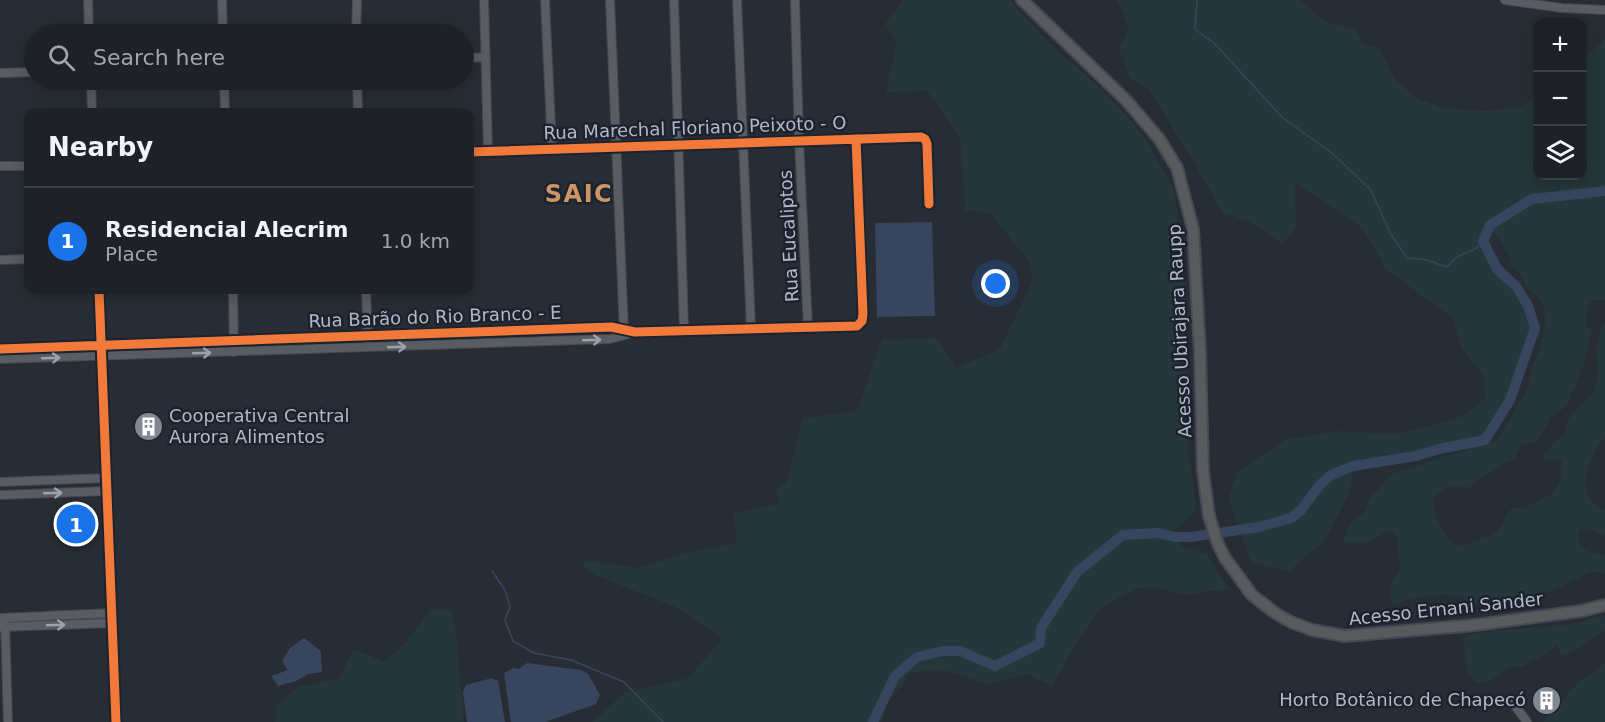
<!DOCTYPE html>
<html lang="en">
<head>
<meta charset="utf-8">
<style>
	:root { --surface:#1e2228; --page:#262a30; --text:#f1f3f6; --muted:#a1a4a8; --line:#3c3f45; --accent:#1a73e8 }
	body { margin:0; font-family:"DejaVu Sans",sans-serif; background:var(--page); color:var(--text) }
	.controls { position:absolute; right:18px; top:18px; display:grid; overflow:hidden; border-radius:12px; box-shadow:0 3px 15px #0003 }
	.controls button { width:54px; height:54px; display:grid; place-items:center; padding:0; border:0; border-bottom:2px solid var(--line); background:var(--surface); color:var(--text); font:30px sans-serif }
	.you { position:absolute; left:996px; top:284px; width:21px; height:21px; margin:-15px; border:4px solid #fff; border-radius:50%; background:#1a73e8; box-shadow:0 0 0 9px #1a73e833 }
	.badge { display:grid; place-items:center; width:39px; height:39px; border-radius:50%; background:var(--accent); color:#fff; font-size:20px; font-weight:700 }
	.pin { position:absolute; translate:-50% -50%; border:3px solid #fff; box-shadow:0 2px 6px #0006 }
	.list { margin:0; padding:0; list-style:none }
	h2 { display:flex; justify-content:space-between; align-items:center; height:78px; margin:0; padding:0 24px; font-size:26px }
	h2 small { font-size:20px; font-weight:400; color:var(--muted) }
	.list li { display:grid; grid-template-columns:39px 1fr auto; gap:18px; align-items:center; box-sizing:border-box; height:108px; padding:0 24px; border-top:2px solid var(--line) }
	.list b { display:block; font-size:22px; white-space:nowrap }
	.list p { margin:0; font-size:20px; white-space:nowrap; color:var(--muted) }
	.list em { font-size:20px; font-style:normal; color:var(--muted) }
	.icon { flex:none; width:33px; height:33px; fill:none; stroke:currentColor; stroke-width:2; stroke-linecap:round; stroke-linejoin:round }
	.map { position:relative; flex:none; width:1605px; height:722px; overflow:hidden }
	.search { position:absolute; background:var(--surface); box-shadow:0 3px 15px #0003; left:24px; top:24px; width:450px; height:66px; display:flex; align-items:center; gap:15px; box-sizing:border-box; padding:0 21px; border-radius:33px; color:var(--muted); font-size:22px }
	.panel { position:absolute; background:var(--surface); box-shadow:0 3px 15px #0003; left:24px; top:108px; width:450px; height:186px; border-radius:12px }
	.map>svg:first-child { display:block }
	.green { fill:#25373a }
	.water { fill:#37465e }
	.lines { fill:none; stroke-linecap:round; stroke-linejoin:round }
	.stream { stroke:#37465e; stroke-width:1.5 }
	.river { stroke:#37465e; stroke-width:10 }
	.minor-casing { stroke:#44484e; stroke-width:10 }
	.highway-casing { stroke:#454951; stroke-width:14 }
	.minor { stroke:#585c63; stroke-width:8 }
	.highway { stroke:#585a5d; stroke-width:10 }
	.cycleway-casing { stroke:#1c232f; stroke-width:13 }
	.cycleway { stroke:#f17a3a; stroke-width:9 }
	.oneway { stroke:#9ca2ad }
	.labels { text-anchor:middle; stroke-width:5; stroke-linejoin:round; paint-order:stroke }
	.street-label { font-size:18px; fill:#b2b9c6; stroke:#1c232f }
	.poi-label { font-size:18px; fill:#b2b9c6; stroke:#1c232f; text-anchor:start }
	.district-label { font-size:24px; font-weight:bold; letter-spacing:1.5px; fill:#ce9665; stroke:#1c232f }
</style>
</head>
<body>
<div class="map">
<svg width="1605" height="722" viewBox="0 0 1605 722">
	<rect width="100%" height="100%" fill="#282d35"/>
	<path class="green" d="M902 0H1009L1052 46 1102 89 1143 135 1175 192 1185 293V424L1196 510 1174 531 1182 547 1207 554 1230 590 1209 591 1188 595 1160 589 1137 588 1102 607 1080 637 1052 686 1027 674 987 684 944 670 911 672 887 704 881 722H593L624 693 689 678 722 638 678 608 595 575 585 568 582 560 638 568 690 552 737 543 733 513 779 504 777 490 786 483 803 418 857 411 882 340 937 338 956 368 1000 349 1033 280 1030 263 991 214 965 210 960 137 927 91 886 92 897 42 885 24Z
		M1117 0H1300L1326 22 1356 30 1362 43 1380 49 1396 82 1421 100 1443 108 1486 111 1522 107 1537 95 1538 176H1582L1583 58 1605 40V300H1592L1589 305 1587 317 1586 322 1591 333 1585 361 1567 406 1551 417 1540 438 1535 442 1522 444 1514 459 1499 466 1468 488C1450 485 1449 485 1433 496 1434 517 1441 534 1459 547L1492 535 1497 532 1509 511 1514 508H1524L1552 494 1561 478 1562 459 1549 461 1542 458 1553 443 1563 436 1569 418 1594 391 1598 374 1596 348 1602 325 1605 324V438C1594 448 1584 473 1586 487 1587 492 1589 497 1591 502L1605 510V534L1603 536 1587 528 1579 530 1580 547 1587 551 1605 555V574L1600 572H1591L1552 591 1498 605 1476 604 1461 596 1443 595 1407 599 1400 605 1391 603 1390 585 1400 571 1397 540 1394 532 1385 531C1374 543 1359 544 1343 542L1349 526 1354 519 1362 515 1367 509 1369 500 1391 474 1422 465 1437 458 1458 453 1475 446H1484L1497 440 1527 391 1533 364 1540 349 1546 319 1542 301 1528 288 1519 272 1512 267 1509 256 1490 226 1483 241 1497 269 1516 286 1528 306 1535 328 1510 400 1485 440 1439 449 1416 456 1354 466 1350 492 1325 541 1289 571 1251 562 1228 498 1238 472 1287 439 1339 431 1392 434 1427 427 1462 416 1485 398 1483 375 1461 348 1453 318 1387 270 1362 228 1295 183 1296 228 1282 244 1249 221 1223 213 1189 154 1148 88 1131 79 1119 49 1129 28Z
		M270 24H299L300 34H270Z
		M431 609 452 610 457 642 464 722H275L276 706 297 687 339 679 354 649 384 662 406 642Z
		M1605 615V630L1581 647 1561 656 1557 644 1544 655 1523 666 1509 668 1490 680 1476 683 1468 673 1463 639C1483 630 1500 630 1522 629 1549 627 1580 625 1605 615Z
		M1605 663V722H1543L1577 684Z"/>
	<path class="water" d="M932 222 935 316 877 317 875 223Z
		M304 638 321 651 322 672 308 674 296 681 278 686 271 676 288 670 282 661 290 648Z
		M527 663 581 670 588 674 600 695 596 704 545 722H511L504 673 513 668 519 669Z
		M492 678 498 681 505 722H467L463 692 466 685Z"/>
	<g class="lines">
		<path class="stream" d="M1197 0 1195 29 1215 44 1282 117 1333 154 1371 190 1390 233 1407 258 1424 259 1447 267C1460 249 1473 256 1483 241
			M492 571 505 590 510 607 505 620 513 641 534 653 571 660 624 682 663 722"/>
		<path class="river" d="M873 722 895 676 917 657 943 651H960L995 666 1040 643 1041 628 1077 572 1123 535 1158 533 1175 537H1191L1259 527 1291 518 1301 510 1320 485 1331 475 1353 466 1416 456 1439 449 1485 440 1510 400 1535 328 1528 306 1516 286 1497 269 1483 241 1490 225 1532 199 1605 191"/>
		<defs>
			<path id="minor" d="M88 0 89 34
				M222 0 223 34
				M484 0 488 151
				M545 0 552 149
				M610 0 624 332
				M674 0 684 330
				M737 0 751 328
				M795 0 799 141 808 327
				M1505 0 1562 8 1605 10
				M356 34 357 0
				M464 58 486 57
				M0 73 34 72
				M91 80 92 112
				M224 80 225 112
				M357 80 358 112
				M470 152 921 137 925 139 927 144 929 204
				M0 166H28
				M0 260 28 259
				M99 290 116 722
				M233 290 234 352
				M366 290 368 339
				M0 349 611 327 635 332 857 326 862 321 863 314 856 139
				M0 359 610 339 635 332
				M0 482 106 478
				M0 495 107 491
				M0 618 112 613
				M5 622 8 722
				M0 627 112 623
				M1510 699 1527 722"/>
			<path id="highway" d="M1022 0 1127 101 1160 140 1177 168 1193 229 1200 352 1203 471 1209 516 1218 544 1225 558 1252 595 1275 613 1291 622 1312 630 1345 636 1475 625 1581 611 1605 605"/>
		</defs>
		<use href="#minor" class="minor-casing"/>
		<use href="#highway" class="highway-casing"/>
		<use href="#minor" class="minor"/>
		<use href="#highway" class="highway"/>
		<defs>
			<path id="cycleway" d="M470 152 921 137 925 139 927 144 929 204
				M99 290 116 722
				M0 349 611 327 635 332 857 326 862 321 863 314 856 139"/>
		</defs>
		<use href="#cycleway" class="cycleway-casing"/>
		<use href="#cycleway" class="cycleway"/>
	</g>
	<defs><path id="oneway-shaft" d="M-6 0H5M1.5-3L5.5 0L1.5 3" fill="none" stroke-width="1.6" stroke-linecap="round" stroke-linejoin="round" transform="scale(1.5)"/></defs>
	<g class="oneway">
		<use href="#oneway-shaft" transform="translate(592 340) rotate(-2)"/>
		<use href="#oneway-shaft" transform="translate(397 347) rotate(-2)"/>
		<use href="#oneway-shaft" transform="translate(202 353) rotate(-2)"/>
		<use href="#oneway-shaft" transform="translate(51 358) rotate(-2)"/>
		<use href="#oneway-shaft" transform="translate(53 493) rotate(-2)"/>
		<use href="#oneway-shaft" transform="translate(56 625) rotate(-2)"/>
	</g>
	<defs>
		<symbol id="building-disc" viewBox="-11 -11 22 22"><circle r="9.5" fill="#828893" stroke="#1c232f"/><path d="M-4-6H4V6H1V3H-1V6H-4ZM-2.5-4.3h1.7v1.8h-1.7ZM.8-4.3h1.7v1.8H.8ZM-2.5-1h1.7V.8h-1.7ZM.8-1h1.7V.8H.8Z" fill="#fff"/></symbol>
	</defs>
	<g fill-rule="evenodd">
		<use href="#building-disc" x="132" y="410" width="33" height="33"/>
		<use href="#building-disc" x="1530" y="684" width="33" height="33"/>
	</g>
	<g class="labels">
		<g class="street-label">
			<text transform="translate(695 128) rotate(-2)" y="6">Rua Marechal Floriano Peixoto - O</text>
			<text transform="translate(789 236) rotate(-93)" y="6">Rua Eucaliptos</text>
			<text transform="translate(435 317) rotate(-2)" y="6">Rua Barão do Rio Branco - E</text>
			<text transform="translate(1180 331) rotate(-93)" y="6">Acesso Ubirajara Raupp</text>
			<text transform="translate(1446 609) rotate(-6)" y="6">Acesso Ernani Sander</text>
		</g>
		<g class="poi-label">
			<text x="169" y="422">Cooperativa Central<tspan x="169" dy="21">Aurora Alimentos</tspan></text>
			<text x="1526" y="706" text-anchor="end">Horto Botânico de Chapecó</text>
		</g>
		<g class="district-label">
			<text x="579" y="202">SAIC</text>
		</g>
	</g>
</svg>
<div class="controls">
<button>+</button>
<button>−</button>
<button><svg class="icon" aria-label="layers" viewBox="0 0 24 24"><path d="M12 4l9 5-9 5-9-5zM3 14l9 5 9-5"/></svg></button>
</div>
<div class="you"></div>
<div class="pin badge" style="left:76px;top:524px">1</div>
<div class="search"><svg class="icon" aria-label="search" viewBox="0 0 24 24"><circle cx="10" cy="10" r="6"/><path d="M15 15l6 6"/></svg>Search here</div>
<section class="panel">
<h2>Nearby<small></small></h2>
<ul class="list">
<li><span class="badge">1</span><div><b>Residencial Alecrim</b><p>Place</p></div><em>1.0 km</em></li>
</ul>
</section>
</div>
</body>
</html>
